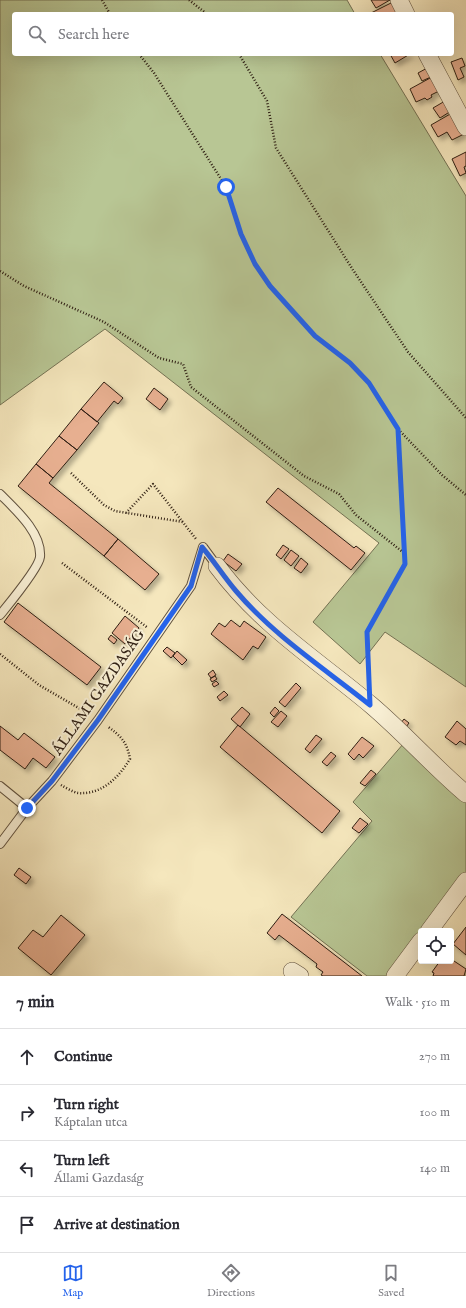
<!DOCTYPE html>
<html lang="en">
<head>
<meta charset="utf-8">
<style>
	:root { --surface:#fff; --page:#f2f2f3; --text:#2b2b33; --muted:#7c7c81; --line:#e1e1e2; --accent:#2563eb }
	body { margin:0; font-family:"IM FELL English",serif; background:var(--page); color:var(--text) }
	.controls { position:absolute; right:12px; bottom:12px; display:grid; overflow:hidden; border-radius:4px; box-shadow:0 4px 16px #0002 }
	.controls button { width:36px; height:36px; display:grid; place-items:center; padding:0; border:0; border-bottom:1px solid var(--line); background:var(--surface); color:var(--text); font:20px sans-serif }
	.stop { position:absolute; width:12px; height:12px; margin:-9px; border:3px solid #2563eb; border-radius:50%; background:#fff }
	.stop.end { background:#2563eb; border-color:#fff; box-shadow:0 1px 4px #0008 }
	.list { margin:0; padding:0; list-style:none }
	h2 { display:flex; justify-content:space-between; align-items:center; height:52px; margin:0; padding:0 16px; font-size:17px }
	h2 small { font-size:13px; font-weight:400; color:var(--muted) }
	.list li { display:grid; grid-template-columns:26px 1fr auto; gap:12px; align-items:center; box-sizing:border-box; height:56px; padding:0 16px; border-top:1px solid var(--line) }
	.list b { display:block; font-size:15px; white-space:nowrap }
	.list p { margin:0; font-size:13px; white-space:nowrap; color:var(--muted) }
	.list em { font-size:13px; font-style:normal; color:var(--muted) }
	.icon { flex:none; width:22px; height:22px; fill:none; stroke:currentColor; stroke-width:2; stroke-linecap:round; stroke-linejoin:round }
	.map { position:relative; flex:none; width:466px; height:976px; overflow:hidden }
	.search { position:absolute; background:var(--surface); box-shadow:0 4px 16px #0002; left:12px; right:12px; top:12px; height:44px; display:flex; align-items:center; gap:10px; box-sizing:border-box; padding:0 14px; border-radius:4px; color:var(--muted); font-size:15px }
	.sheet { height:276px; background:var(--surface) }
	nav { display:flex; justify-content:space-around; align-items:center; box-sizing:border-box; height:56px; border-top:1px solid var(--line); background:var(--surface); font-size:11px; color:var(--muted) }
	nav a { display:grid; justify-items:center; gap:2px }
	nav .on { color:var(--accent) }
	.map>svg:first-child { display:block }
	.green { fill:#b8c694; stroke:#747254 }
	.building { fill:#e7af90; stroke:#2f1f13; filter:url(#shadow) }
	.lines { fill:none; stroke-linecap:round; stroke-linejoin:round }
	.service-casing { stroke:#60513e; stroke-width:10 }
	.minor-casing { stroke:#60513e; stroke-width:18 }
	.path { stroke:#2f1f13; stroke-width:2.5; stroke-dasharray:1 2; stroke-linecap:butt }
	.service { stroke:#f8efd4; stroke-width:8 }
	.minor { stroke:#f8efd4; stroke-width:17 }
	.route { stroke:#2563eb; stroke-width:5 }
	.labels { text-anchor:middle; stroke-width:4; stroke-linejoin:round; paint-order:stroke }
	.street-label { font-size:15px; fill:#2f1f13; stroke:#f8efd4 }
</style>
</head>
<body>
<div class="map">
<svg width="466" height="976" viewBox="0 0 466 976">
	<defs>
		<filter id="shadow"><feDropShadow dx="3.5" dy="3.5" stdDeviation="2" flood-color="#0004"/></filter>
	</defs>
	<rect width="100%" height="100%" fill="#f5e7bd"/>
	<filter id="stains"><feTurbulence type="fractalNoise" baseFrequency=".005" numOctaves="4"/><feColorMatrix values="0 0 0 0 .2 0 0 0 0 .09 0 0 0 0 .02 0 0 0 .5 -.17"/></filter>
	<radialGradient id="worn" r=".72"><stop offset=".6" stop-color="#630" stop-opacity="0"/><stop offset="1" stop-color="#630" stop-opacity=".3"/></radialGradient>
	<path class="green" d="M0 0H347L355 14H14V54H380L466 196V687L385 632 360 664 313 622 379 543 105 329 0 405Z
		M404 743 466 802V872L389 976H367L291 917 372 821 353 802Z"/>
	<path class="building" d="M371 0H390L376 8Z
		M393 2 397 14H369Z
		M390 54H410L395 63Z
		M462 58 465 66 460 68 464 77 458 80 451 62Z
		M429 67 433 76 422 81 418 73Z
		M432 77 439 91 431 95 432 97 427 100 425 98 416 102 410 89Z
		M445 101 451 111 440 118 433 108Z
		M452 113 464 134 452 140 447 132 438 137 431 125Z
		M466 152V166L464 167 466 173 460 176 452 159Z
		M104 382 123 398 118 404 114 401 97 422 81 409Z
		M154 388 168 399 160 410 146 399Z
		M81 409 99 423 77 450 59 436Z
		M59 436 77 450 53 478 36 464Z
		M36 464 53 478 49 483 118 539 104 556 18 486Z
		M278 488 354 548 356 546 365 553 351 570 266 502Z
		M118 539 159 574 145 590 104 556Z
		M283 545 289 549 281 559 276 555Z
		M291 550 299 556 291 566 284 560Z
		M228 554 242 564 236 571 223 561Z
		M301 558 308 564 301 573 294 568Z
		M18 603 101 667 87 685 4 622Z
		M125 616 139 628 125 644 112 633Z
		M231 620 240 627 244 621 266 637 258 649 253 646 243 660 211 634 219 623 225 627Z
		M111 635 117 640 114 644 108 639Z
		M167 647 175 653 171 658 163 651Z
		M177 651 187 660 182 665 173 656Z
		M213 670 216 675 211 678 208 674Z
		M215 676 217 679 212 682 210 679Z
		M216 681 219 684 214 687 212 684Z
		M296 683 301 688 285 707 279 702Z
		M224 691 228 695 220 701 217 697Z
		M242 707 250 714 240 727 231 719Z
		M275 707 279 711 274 717 270 713Z
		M281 711 287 716 278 727 271 722Z
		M404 719 409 723 406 727 401 723Z
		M457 721 466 729V745L460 741 456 745 445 737Z
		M238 725 340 811 322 833 220 747Z
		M0 726 18 740 24 733 55 757 46 768 33 758 25 769 0 750Z
		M316 735 322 739 310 753 305 749Z
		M362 737 374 746 363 758 359 754 354 760 348 754Z
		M331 752 336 756 327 766 322 762Z
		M371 770 376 774 365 786 360 783Z
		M360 818 368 824 359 833 352 828Z
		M19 868 31 877 26 884 14 875Z
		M282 914 362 976H323L321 975 323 972 316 967 317 964 279 935 275 940 267 933Z
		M61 915 85 935 51 975 18 948 33 930 43 937Z
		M466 927V955L453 944Z
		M451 959 466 969 464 976H433L434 973 432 972 440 961H451Z"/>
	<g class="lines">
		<defs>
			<path id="service" d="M0 494C16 510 42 533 40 557 39 568 8 605 0 615
				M203 547 217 566
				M0 786 27 808
				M0 844 27 808 52 781 98 720 191 586 203 547"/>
			<path id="minor" d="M399 0 406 14
				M427 54 466 127
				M217 566C261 625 316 659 371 705 404 733 433 766 466 794
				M429 931 466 881
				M292 971 300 976
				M395 976 421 941"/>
		</defs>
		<use href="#service" class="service-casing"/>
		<use href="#minor" class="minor-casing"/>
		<path class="path" d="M102 0 110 14
			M189 0 207 14
			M139 54 154 73 226 187 241 234 255 264 270 286 315 336 350 363 369 383 398 429 442 475 466 495
			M239 54 267 101 276 148 353 270 408 352 466 418
			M0 271 24 286 104 322 159 358 183 364 191 387 304 476 339 494 356 515 404 553
			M71 473 104 505 115 511 183 522
			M126 513 153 484 196 539
			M62 563 148 628
			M0 654 39 685 89 714
			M369 684 367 632 405 564 398 429
			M61 785C66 788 73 792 78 793 102 795 119 777 130 759 127 742 121 736 107 726"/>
		<use href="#service" class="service"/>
		<use href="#minor" class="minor"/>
	</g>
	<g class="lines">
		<path class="route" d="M27 808 52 781 98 720 191 586 202 547C214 561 224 577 236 591 273 635 325 669 370 705L367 632 405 564 398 429 369 383 350 363 315 336 270 286 255 264 241 234 226 187"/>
	</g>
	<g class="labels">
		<g class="street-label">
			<text transform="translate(98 692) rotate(-55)" y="5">ÁLLAMI GAZDASÁG</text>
		</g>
	</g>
	<rect width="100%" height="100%" filter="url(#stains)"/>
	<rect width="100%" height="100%" fill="url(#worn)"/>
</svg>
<div class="controls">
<button><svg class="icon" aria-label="locate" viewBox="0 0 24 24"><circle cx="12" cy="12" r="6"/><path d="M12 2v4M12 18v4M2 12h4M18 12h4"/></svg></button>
</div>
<div class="stop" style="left:226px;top:187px"></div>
<div class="stop end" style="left:27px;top:808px"></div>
<div class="search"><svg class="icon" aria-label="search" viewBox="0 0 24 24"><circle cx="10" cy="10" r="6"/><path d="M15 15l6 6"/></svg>Search here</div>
</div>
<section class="sheet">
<h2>7 min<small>Walk · 510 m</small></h2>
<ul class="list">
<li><svg class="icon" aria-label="ahead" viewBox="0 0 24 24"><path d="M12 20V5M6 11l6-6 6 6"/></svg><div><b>Continue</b></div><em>270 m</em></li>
<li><svg class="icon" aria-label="right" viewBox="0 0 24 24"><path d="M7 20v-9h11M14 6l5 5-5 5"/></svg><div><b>Turn right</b><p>Káptalan utca</p></div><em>100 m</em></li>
<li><svg class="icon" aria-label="left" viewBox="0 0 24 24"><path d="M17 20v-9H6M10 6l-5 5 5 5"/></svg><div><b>Turn left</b><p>Állami Gazdaság</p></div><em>140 m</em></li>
<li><svg class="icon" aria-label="arrive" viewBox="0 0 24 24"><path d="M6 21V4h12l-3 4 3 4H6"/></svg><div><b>Arrive at destination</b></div></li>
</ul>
</section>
<nav>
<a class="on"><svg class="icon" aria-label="map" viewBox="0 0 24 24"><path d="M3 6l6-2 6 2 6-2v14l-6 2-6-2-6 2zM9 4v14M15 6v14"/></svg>Map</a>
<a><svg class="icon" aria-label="directions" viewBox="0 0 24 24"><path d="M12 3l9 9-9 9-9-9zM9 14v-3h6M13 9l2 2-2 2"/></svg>Directions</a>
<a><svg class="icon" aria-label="saved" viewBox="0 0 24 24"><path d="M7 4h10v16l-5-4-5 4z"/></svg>Saved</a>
</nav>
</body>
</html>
